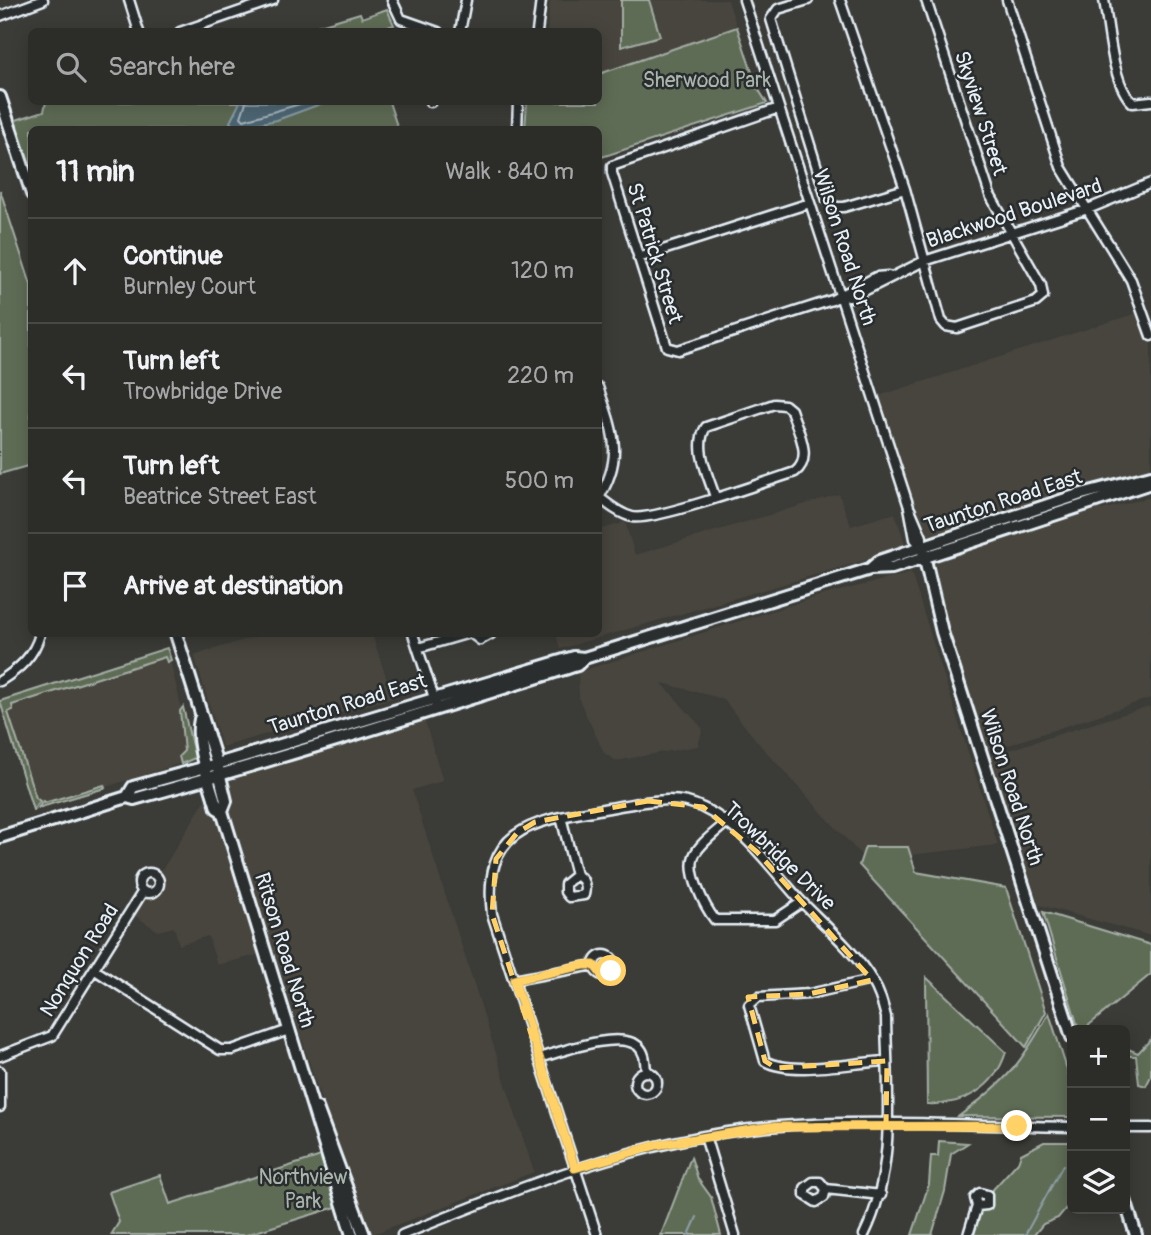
<!DOCTYPE html>
<html lang="en">
<head>
<meta charset="utf-8">
<style>
	:root { --surface:#2c2c29; --page:#343431; --text:#f1f3f6; --muted:#a6a7a8; --line:#484846 }
	body { margin:0; font-family:Pangolin,sans-serif; background:var(--page); color:var(--text) }
	.controls { position:absolute; right:21px; bottom:21px; display:grid; overflow:hidden; border-radius:10px; box-shadow:0 4px 18px #0003 }
	.controls button { width:63px; height:63px; display:grid; place-items:center; padding:0; border:0; border-bottom:2px solid var(--line); background:var(--surface); color:var(--text); font:35px sans-serif }
	.stop { position:absolute; width:21px; height:21px; margin:-16px; border:5px solid #ffd166; border-radius:50%; background:#fff }
	.stop.end { background:#ffd166; border-color:#fff; box-shadow:0 2px 7px #0008 }
	.list { margin:0; padding:0; list-style:none }
	h2 { display:flex; justify-content:space-between; align-items:center; height:91px; margin:0; padding:0 28px; font-size:30px }
	h2 small { font-size:23px; font-weight:400; color:var(--muted) }
	.list li { display:grid; grid-template-columns:46px 1fr auto; gap:21px; align-items:center; box-sizing:border-box; height:105px; padding:0 28px; border-top:2px solid var(--line) }
	.list b { display:block; font-size:26px; white-space:nowrap }
	.list p { margin:0; font-size:23px; white-space:nowrap; color:var(--muted) }
	.list em { font-size:23px; font-style:normal; color:var(--muted) }
	.icon { flex:none; width:38px; height:38px; fill:none; stroke:currentColor; stroke-width:2; stroke-linecap:round; stroke-linejoin:round }
	.map { position:relative; flex:none; width:1151px; height:1235px; overflow:hidden }
	.search { position:absolute; background:var(--surface); box-shadow:0 4px 18px #0003; left:28px; top:28px; width:574px; height:77px; display:flex; align-items:center; gap:18px; box-sizing:border-box; padding:0 24px; border-radius:10px; color:var(--muted); font-size:26px }
	.panel { position:absolute; background:var(--surface); box-shadow:0 4px 18px #0003; left:28px; top:126px; width:574px; height:511px; border-radius:10px }
	.map>svg:first-child { display:block }
	.built { fill:#47453d }
	.green { fill:#5f6c54; stroke:#a4aea6; stroke-width:2 }
	.water { fill:#4f6874; stroke:#8c9fa9; stroke-width:2 }
	.lines { fill:none; stroke-linecap:round; stroke-linejoin:round }
	.shore { stroke:#abbac3; stroke-width:2 }
	.stream { stroke:#8c9fa9; stroke-width:2 }
	.minor-casing { stroke:#e8f1f8; stroke-width:13 }
	.major-casing { stroke:#e8f1f8; stroke-width:16 }
	.minor { stroke:#2a2d2e; stroke-width:8 }
	.major { stroke:#2a2d2e; stroke-width:10 }
	.route { stroke:#ffd166; stroke-width:9 }
	.marked { fill:none; stroke:#ffd166; stroke-width:5; stroke-dasharray:14 9; stroke-linejoin:round }
	.labels { text-anchor:middle; stroke-width:5; stroke-linejoin:round; paint-order:stroke }
	.park-label { font-size:21px; fill:#aab5ae; stroke:#2a2d2e }
	.street-label { font-size:21px; fill:#e8f1f8; stroke:#2a2d2e }
</style>
</head>
<body>
<div class="map">
<svg width="1151" height="1235" viewBox="0 0 1151 1235">
	<rect width="100%" height="100%" fill="#3b3b37"/>
	<filter id="ink" filterUnits="userSpaceOnUse"><feTurbulence type="fractalNoise" baseFrequency=".0143" numOctaves="2"/><feDisplacementMap in="SourceGraphic" scale="14" xChannelSelector="R" yChannelSelector="G"/><feConvolveMatrix kernelMatrix="1 2 1 2 8 2 1 2 1" color-interpolation-filters="sRGB"/></filter>
	<g filter="url(#ink)">
		<path class="built" d="M550 0H728L737 27 599 74 598 32H547Z
			M1143 311 1151 337V483L1098 500 1101 510 1151 497V698L981 754 924 558 872 398Z
			M839 494 851 526 895 513 905 543 901 547 863 561 560 649 556 634H598L599 530 625 522 635 555Z
			M911 573 998 845 911 855 869 864 759 744 723 699 662 683 703 729 698 746 616 761 604 753 579 700 578 672 819 596Z
			M264 634H372L393 698 222 747 194 655Z
			M167 648 194 759 33 810 0 701Z
			M1149 706 1151 713V936L1039 905 989 756Z
			M424 718 443 781 412 790 534 1172 371 1235H364L274 951 217 965 208 936 179 945 174 927 158 931 134 915 212 789 231 781 232 778Z"/>
		<path class="green" d="M621 0H649L660 36 621 47Z
			M387 9 394 25 374 31H300L360 13 362 18Z
			M737 27 757 87 767 103 599 158 598 130 525 129 527 102H598L599 74Z
			M46 102H389L398 129 32 130 31 183 13 121 44 111Z
			M0 190 31 285V465L0 474Z
			M167 648 171 660 167 662 165 657 12 705 13 710 8 712 36 798 40 801 33 810 0 701Z
			M183 707 195 758 181 764 179 756 184 751 180 711Z
			M104 785 105 788 38 808 43 801 44 803Z
			M865 847H908L916 872 1006 888 1046 1012 1026 1047 859 865Z
			M1043 912 1151 945V974L1083 1030H1079Z
			M926 977 1006 1052C995 1088 964 1106 927 1104Z
			M1049 1013 1072 1085V1117L959 1116C1007 1081 1021 1064 1049 1013Z
			M1151 1039V1076L1146 1086 1139 1084 1136 1056H1127L1128 1049 1138 1053Z
			M939 1141 968 1143 951 1154 945 1191 932 1235H912L929 1184 931 1156H938Z
			M1044 1142H1072V1201L1058 1218 1043 1224 1034 1235H969L977 1207 1018 1162 1021 1154Z
			M321 1156 336 1207 246 1235H111L119 1222 109 1192 160 1175 170 1204Z
			M691 1157 698 1179 711 1197 721 1235H661Z"/>
		<path class="water" d="M240 102H326L277 120 235 128 230 122Z"/>
		<g class="lines">
			<path class="shore" d="M246 102 241 117 244 120 307 102"/>
			<path class="stream" d="M689 1235 697 1217
				M1025 1235 1063 1165"/>
			<defs>
				<path id="minor" d="M129 0 139 32
					M392 0 401 19 438 32
					M744 0 909 507 915 539 922 547
					M808 0 778 9 771 19 827 200 836 207H844L905 189
					M840 0 905 189 941 320 946 326 957 328 1036 302 1043 296 1041 285 990 195 926 0
					M1007 0 1061 167 1131 280 1151 336
					M1104 0C1109 27 1112 85 1133 103L1151 101
					M0 16 43 0
					M180 32 273 0
					M460 32 466 0
					M537 32 541 0
					M430 102H431
					M779 108 612 166V173L667 347 678 350 832 300 876 277 888 276
					M517 130 518 102
					M638 258 810 203
					M841 296 852 297 924 261 1088 209 1151 183
					M598 387C613 431 625 457 598 499
					M600 498C609 505 620 514 632 517 653 522 768 481 795 472 814 458 797 429 791 410L785 405 774 404 706 427C693 447 709 477 715 497
					M910 509 922 537V547
					M413 634 436 704
					M472 634 480 640 491 634
					M418 648 466 634
					M0 681C19 669 34 656 40 634
					M561 817 576 875C585 879 586 886 584 895L569 897 565 892V884L576 875
					M726 823C716 832 699 844 694 856 687 873 705 907 715 920H775L802 902
					M139 883a10 10 0 1 1 20 0a10 10 0 1 1-20 0Z
					M594 965a10 10 0 1 1 20 0a10 10 0 1 1-20 0Z
					M95 970 220 1050H232L289 1030
					M514 980 594 965
					M872 980 809 994 758 997 749 1005 765 1061C791 1076 855 1062 887 1061
					M0 1056 52 1036 143 891
					M539 1058C561 1052 618 1030 638 1046 646 1053 645 1063 646 1072
					M0 1071V1107
					M635 1083a11 11 0 1 1 22 0a11 11 0 1 1-22 0Z
					M1125 1128H1151
					M705 1136 735 1235
					M826 1189 820 1182H813L805 1188V1195L816 1202 824 1197 826 1189 881 1195
					M402 1235C521 1187 639 1139 768 1127 865 1118 975 1126 1072 1127
					M597 1235 492 914C481 823 539 821 609 808 639 803 675 793 703 808 742 826 771 868 799 899 824 925 855 951 873 982 880 993 883 1005 886 1017 887 1089 897 1169 864 1235
					M968 1235 977 1206 975 1198 980 1193 987 1195V1205L977 1206"/>
				<path id="major" d="M0 97 32 194
					M922 547 942 632 1072 1037
					M870 569 879 561 1078 495 1151 476
					M176 634 217 764 226 801 222 811
					M200 719C194 745 210 782 217 808L222 811 352 1235
					M127 797 133 787 217 764 574 657 584 658
					M0 837 127 797 134 799C283 758 430 711 577 665L584 658 870 569 892 568 1151 483
					M317 1108 364 1235
					M1125 1200 1136 1235"/>
			</defs>
			<use href="#minor" class="minor-casing"/>
			<use href="#major" class="major-casing"/>
			<use href="#minor" class="minor"/>
			<use href="#major" class="major"/>
		</g>
	</g>
	<g class="lines" filter="url(#ink)">
		<path class="route" d="M611 971 601 974 594 965H584L514 980 575 1168 657 1145 769 1127 1017 1126"/>
	</g>
	<path class="marked" d="M648 801 703 807 757 852 872 980 809 994 748 997 765 1061 776 1068 887 1061 886 1125 769 1127 658 1145 575 1168 492 914 496 859 517 833 535 822Z"/>
	<g class="labels">
		<g class="park-label">
			<text x="707" y="87">Sherwood Park</text>
			<text x="303" y="1184">Northview<tspan x="303" dy="24">Park</tspan></text>
		</g>
		<g class="street-label">
			<text transform="translate(981 113) rotate(72)" y="7">Skyview Street</text>
			<text transform="translate(1014 213) rotate(-18)" y="7">Blackwood Boulevard</text>
			<text transform="translate(845 247) rotate(72)" y="7">Wilson Road North</text>
			<text transform="translate(655 253) rotate(73)" y="7">St Patrick Street</text>
			<text transform="translate(1003 501) rotate(-18)" y="7">Taunton Road East</text>
			<text transform="translate(347 704) rotate(-17)" y="7">Taunton Road East</text>
			<text transform="translate(1012 787) rotate(72)" y="7">Wilson Road North</text>
			<text transform="translate(780 856) rotate(44)" y="7">Trowbridge Drive</text>
			<text transform="translate(285 950) rotate(73)" y="7">Ritson Road North</text>
			<text transform="translate(79 960) rotate(-58)" y="7">Nonquon Road</text>
		</g>
	</g>
</svg>
<div class="controls">
<button>+</button>
<button>−</button>
<button><svg class="icon" aria-label="layers" viewBox="0 0 24 24"><path d="M12 4l9 5-9 5-9-5zM3 14l9 5 9-5"/></svg></button>
</div>
<div class="stop" style="left:611px;top:971px"></div>
<div class="stop end" style="left:1017px;top:1126px"></div>
<div class="search"><svg class="icon" aria-label="search" viewBox="0 0 24 24"><circle cx="10" cy="10" r="6"/><path d="M15 15l6 6"/></svg>Search here</div>
<section class="panel">
<h2>11 min<small>Walk · 840 m</small></h2>
<ul class="list">
<li><svg class="icon" aria-label="ahead" viewBox="0 0 24 24"><path d="M12 20V5M6 11l6-6 6 6"/></svg><div><b>Continue</b><p>Burnley Court</p></div><em>120 m</em></li>
<li><svg class="icon" aria-label="left" viewBox="0 0 24 24"><path d="M17 20v-9H6M10 6l-5 5 5 5"/></svg><div><b>Turn left</b><p>Trowbridge Drive</p></div><em>220 m</em></li>
<li><svg class="icon" aria-label="left" viewBox="0 0 24 24"><path d="M17 20v-9H6M10 6l-5 5 5 5"/></svg><div><b>Turn left</b><p>Beatrice Street East</p></div><em>500 m</em></li>
<li><svg class="icon" aria-label="arrive" viewBox="0 0 24 24"><path d="M6 21V4h12l-3 4 3 4H6"/></svg><div><b>Arrive at destination</b></div></li>
</ul>
</section>
</div>
</body>
</html>
